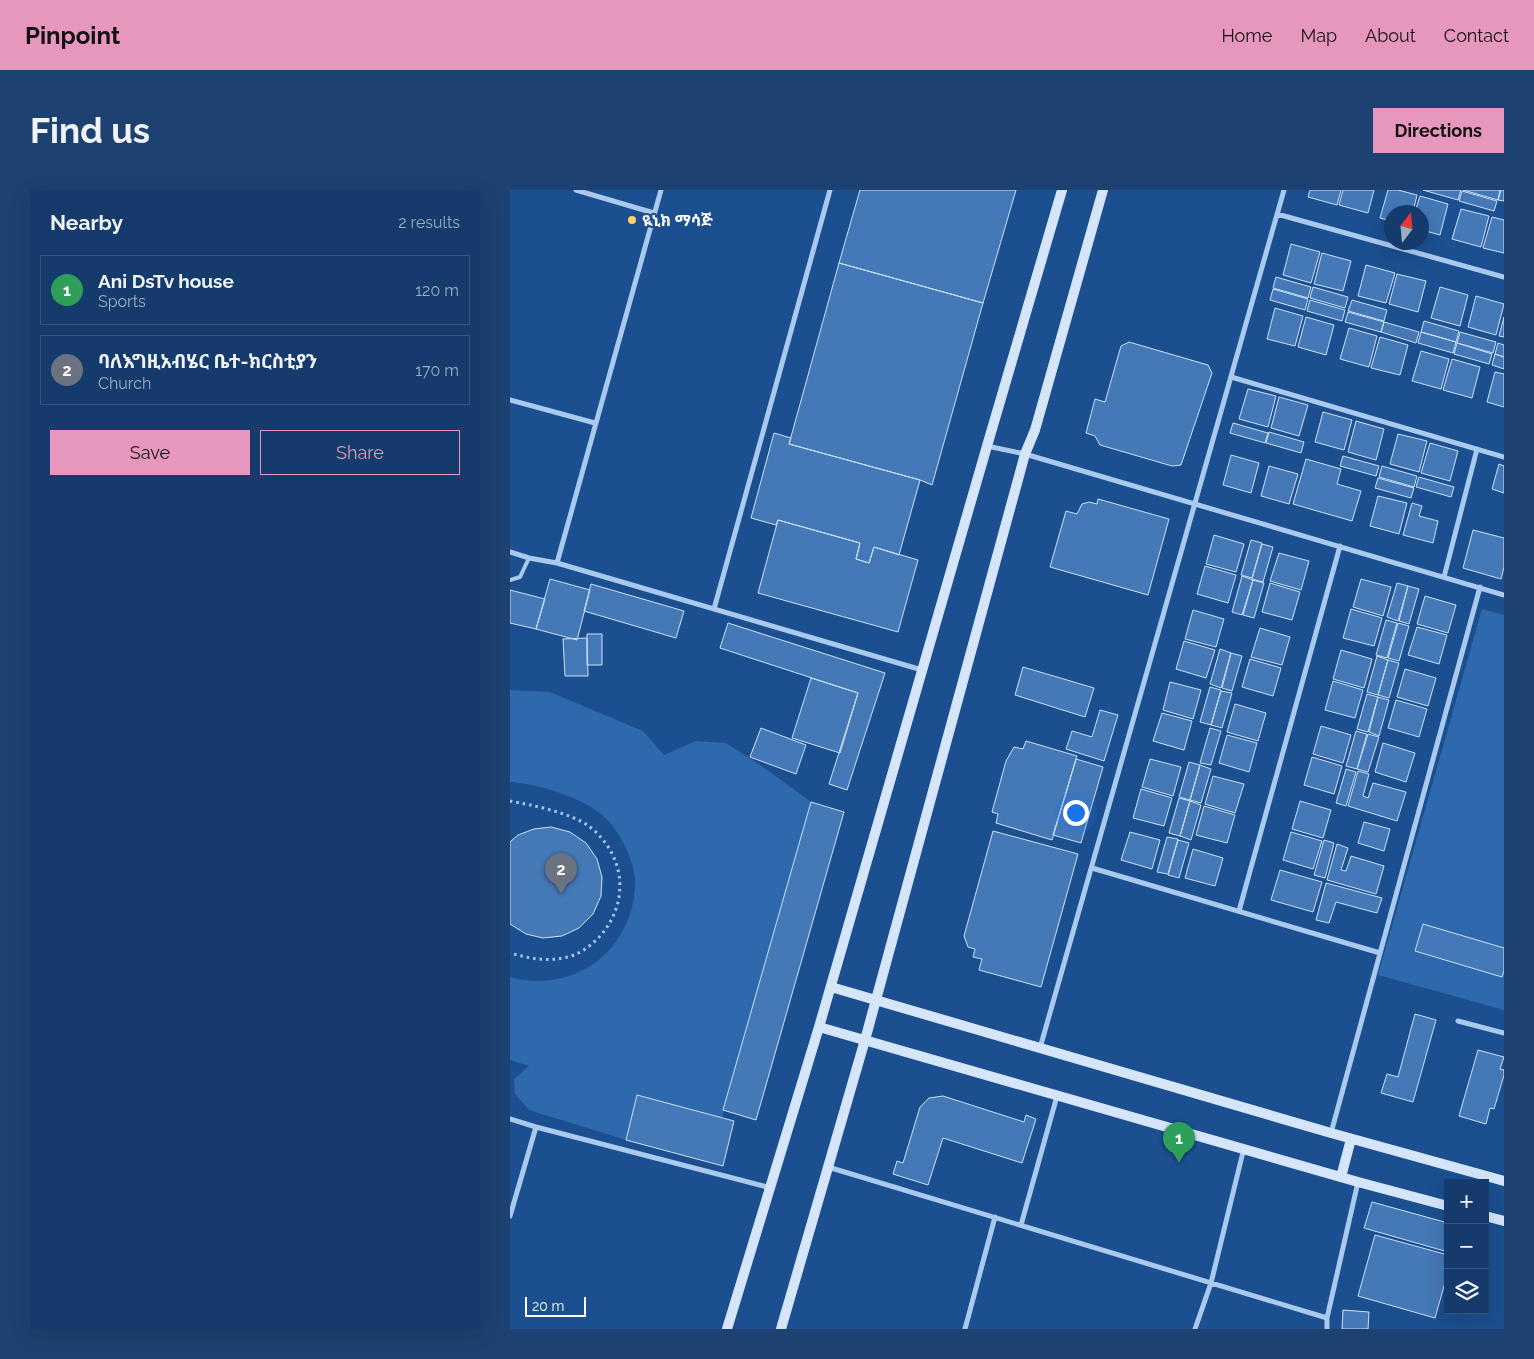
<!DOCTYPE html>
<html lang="en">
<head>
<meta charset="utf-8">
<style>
	:root { --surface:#143b6b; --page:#1d4271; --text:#f1f3f6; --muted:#9dadc1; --line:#33557e; --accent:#e797bd }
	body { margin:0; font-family:Raleway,"Noto Sans Ethiopic",sans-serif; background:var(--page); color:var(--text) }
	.controls { position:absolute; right:15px; bottom:15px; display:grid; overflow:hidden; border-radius:0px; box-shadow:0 5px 20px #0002 }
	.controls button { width:45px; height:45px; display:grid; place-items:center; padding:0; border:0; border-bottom:1px solid var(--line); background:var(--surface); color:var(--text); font:25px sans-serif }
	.compass { position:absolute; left:874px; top:15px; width:45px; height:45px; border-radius:50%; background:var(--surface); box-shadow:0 5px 20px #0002; rotate:16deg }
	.scale { position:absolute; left:15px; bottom:12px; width:61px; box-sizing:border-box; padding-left:5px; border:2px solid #fff; border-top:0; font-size:14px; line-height:18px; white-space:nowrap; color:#fff; -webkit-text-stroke:4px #1b4f8f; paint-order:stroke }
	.you { position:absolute; left:565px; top:622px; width:18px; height:18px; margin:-12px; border:4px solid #fff; border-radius:50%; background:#1a73e8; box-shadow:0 0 0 8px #1a73e833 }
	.badge { display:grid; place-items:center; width:32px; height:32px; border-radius:50%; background:var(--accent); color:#fff; font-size:16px; font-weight:700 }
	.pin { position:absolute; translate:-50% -41px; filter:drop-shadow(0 1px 2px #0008) }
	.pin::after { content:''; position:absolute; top:26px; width:18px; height:15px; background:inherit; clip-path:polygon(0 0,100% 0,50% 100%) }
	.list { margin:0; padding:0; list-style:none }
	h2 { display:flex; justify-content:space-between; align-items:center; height:65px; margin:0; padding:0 20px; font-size:21px }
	h2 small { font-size:16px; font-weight:400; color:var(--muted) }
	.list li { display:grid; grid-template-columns:32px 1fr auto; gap:15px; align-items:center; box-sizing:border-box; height:70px; margin:0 10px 10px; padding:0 10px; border:1px solid var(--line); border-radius:0px }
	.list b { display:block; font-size:19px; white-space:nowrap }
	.list p { margin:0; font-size:16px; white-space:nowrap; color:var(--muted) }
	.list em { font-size:16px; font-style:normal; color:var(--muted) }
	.actions { display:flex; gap:10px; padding:15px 20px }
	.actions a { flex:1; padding:11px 0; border:1px solid var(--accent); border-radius:0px; text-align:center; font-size:18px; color:var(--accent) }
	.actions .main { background:var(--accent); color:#111 }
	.icon { flex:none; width:28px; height:28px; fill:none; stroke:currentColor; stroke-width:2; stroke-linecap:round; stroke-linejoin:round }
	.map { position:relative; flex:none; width:994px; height:1139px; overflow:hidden; border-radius:0px }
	header { display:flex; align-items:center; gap:30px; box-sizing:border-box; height:70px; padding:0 25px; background:var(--accent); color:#111 }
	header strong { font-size:24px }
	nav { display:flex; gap:28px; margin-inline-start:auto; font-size:18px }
	.intro { display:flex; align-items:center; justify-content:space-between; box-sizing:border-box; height:120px; padding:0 30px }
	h1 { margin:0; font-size:35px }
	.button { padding:12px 22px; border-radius:0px; background:var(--accent); color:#111; font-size:18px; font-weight:700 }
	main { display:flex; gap:30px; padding:0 30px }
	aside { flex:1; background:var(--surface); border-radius:0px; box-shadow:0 5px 20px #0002 }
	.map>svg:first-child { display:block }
	.green { fill:#2e69ad }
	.building { fill:#4478b7; stroke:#cfe3fa }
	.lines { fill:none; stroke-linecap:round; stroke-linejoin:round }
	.path { stroke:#a9c9ee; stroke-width:3; stroke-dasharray:2.5 4; stroke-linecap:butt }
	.service { stroke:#a9c9ee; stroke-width:4 }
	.minor { stroke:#a9c9ee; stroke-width:5 }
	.secondary { stroke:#d6e6fa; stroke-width:10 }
	.poi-dot { fill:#ffd166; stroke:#1b4f8f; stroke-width:2 }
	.labels { text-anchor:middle; stroke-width:4; stroke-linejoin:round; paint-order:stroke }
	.poi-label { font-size:16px; font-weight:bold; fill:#fff; stroke:#1b4f8f; text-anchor:start }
</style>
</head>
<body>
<header>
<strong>Pinpoint</strong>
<nav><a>Home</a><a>Map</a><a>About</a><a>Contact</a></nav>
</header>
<div class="intro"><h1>Find us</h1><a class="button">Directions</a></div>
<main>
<aside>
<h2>Nearby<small>2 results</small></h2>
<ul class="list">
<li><span class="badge" style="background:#2e9e5b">1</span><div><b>Ani DsTv house</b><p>Sports</p></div><em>120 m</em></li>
<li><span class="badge" style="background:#6b7280">2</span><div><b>ባለእግዚአብሄር ቤተ-ክርስቲያን</b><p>Church</p></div><em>170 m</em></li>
</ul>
<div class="actions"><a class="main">Save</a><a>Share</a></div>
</aside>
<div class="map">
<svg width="994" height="1139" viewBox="0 0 994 1139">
	<rect width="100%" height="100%" fill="#1b4f8f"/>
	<path class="green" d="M972 419 994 425V820L868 785Z
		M0 500 40 502 133 541 154 565 186 551 216 553 256 579 301 612 212 928 127 906 116 950 19 920 5 904 4 889 19 876 0 870V787C17 792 35 792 52 788 97 778 126 735 125 690 124 671 113 650 102 635 83 610 31 594 0 592Z"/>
	<path class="building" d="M350 0H506L473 113 329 73Z
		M800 0H831L827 15 798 7Z
		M833 0H864L858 23 829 15Z
		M878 0H888L907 5 903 22H882V31L870 28Z
		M913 0H951L948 10Z
		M953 0H990L988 10Z
		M991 0H994V11L988 10Z
		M952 1 987 11 984 21 949 11Z
		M910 6 938 14 930 45 912 40V22H905Z
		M951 19 979 26 971 57 942 49Z
		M982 27 994 30V63L973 58Z
		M781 54 810 62 801 93 773 85Z
		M812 63 841 71 833 101 804 94Z
		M329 73 473 113 422 295 410 290 279 254Z
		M856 75 885 83 876 113 848 106Z
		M887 84 916 91 908 122 879 114Z
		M766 87 801 97 798 108 763 98Z
		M803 97 838 107 835 118 800 108Z
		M930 97 958 105 950 136 921 128Z
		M763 99 798 109 795 120 760 110Z
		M966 106 994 114 986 145 958 137Z
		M800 110 835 120 832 131 797 121Z
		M842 110 877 120 874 131 838 121Z
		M765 118 793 126 785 156 757 149Z
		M838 122 874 132 871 142 835 132Z
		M796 127 824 135 816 165 788 157Z
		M994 127V147L989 146Z
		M914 131 949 141 946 152 911 142Z
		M874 132 909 142 906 153 871 142Z
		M839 138 867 146 859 177 830 169Z
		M911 142 946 152 943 163 908 153Z
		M950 142 986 152 983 163 947 153Z
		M870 147 898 155 890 185 861 178Z
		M619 152 698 175 702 183 671 275 662 276 590 255 585 246 576 243 585 209 595 212 611 156Z
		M947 153 982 164 979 174 944 164Z
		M988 153 994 155V167L985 164Z
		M911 161 939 169 931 199 902 191Z
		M985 164 994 167V179L982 175Z
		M942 169 970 177 962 208 933 200Z
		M985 182 994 184V217L977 212Z
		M738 199 766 206 758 237 729 229Z
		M769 207 798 215 789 246 761 238Z
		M813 222 842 230 834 260 805 252Z
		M846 231 874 239 866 270 838 262Z
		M723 233 758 243 755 253 720 243Z
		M759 242 794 252 791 263 756 253Z
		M264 243 281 248 279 254 410 290 389 365 364 357 359 373 346 369 350 353 268 330 266 335 241 328Z
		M888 244 917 251 909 282 880 274Z
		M920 253 948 261 940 291 911 283Z
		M721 265 749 273 741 303 713 295Z
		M833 266 869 276 866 286 830 276Z
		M796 269 831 279 827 294 851 301 842 331 783 314Z
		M989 274 994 276V303L982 299Z
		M759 276 788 284 779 314 751 306Z
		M872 276 907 286 904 297 869 287Z
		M909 287 944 297 941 307 906 297Z
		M868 288 904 298 901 308 865 298Z
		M868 306 897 313 889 344 860 336Z
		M588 309 659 329 638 405 540 377 556 321 567 324 572 314 579 312 587 314Z
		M902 313 912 316 909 326 928 331 923 353 893 345Z
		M268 330 350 353 346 369 359 373 364 357 408 370 388 442 248 403Z
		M963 340 994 348V377L991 389 953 378Z
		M704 345 734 354 726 382 696 374Z
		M741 350 752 353 742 388 731 385Z
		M752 354 763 357 753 392 742 389Z
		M769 363 799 371 791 400 760 391Z
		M695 376 726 385 718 413 687 404Z
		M732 386 743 390 732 425 722 422Z
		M40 389 80 400 67 450 26 439Z
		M851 389 881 397 873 426 843 417Z
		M743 390 754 393 744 428 733 425Z
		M760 393 790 402 782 430 752 422Z
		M887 393 898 396 888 431 877 427Z
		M81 394 174 421 166 448 74 421Z
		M898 396 909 399 899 434 889 431Z
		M0 400 35 409 26 439 0 433Z
		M915 406 946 415 938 443 907 434Z
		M841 419 872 428 864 456 833 448Z
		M683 420 714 429 706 457 675 449Z
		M876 430 887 433 877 468 866 465Z
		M218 433 375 483 337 600 319 594 348 503 210 458Z
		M888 433 899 436 889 471 878 468Z
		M907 437 937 445 929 474 898 465Z
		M750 438 780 447 772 475 741 467Z
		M77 444H92V475H77Z
		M77 448 78 486H55L53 449Z
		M674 451 705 460 696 488 666 479Z
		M710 459 721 463 711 498 700 494Z
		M831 460 862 469 854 498 823 489Z
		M721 463 732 466 722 501 712 498Z
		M867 466 878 470 868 505 857 502Z
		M740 469 771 478 763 506 732 497Z
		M878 470 889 473 879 508 868 505Z
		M513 477 584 498 575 527 505 505Z
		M895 479 926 488 918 516 887 507Z
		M301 488 348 503 330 563 282 548Z
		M823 491 853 500 845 528 815 520Z
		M660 492 691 500 683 529 653 520Z
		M700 497 711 500 701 535 690 532Z
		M711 501 722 503 712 538 701 535Z
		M857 504 868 507 858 542 847 539Z
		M868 507 879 510 869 546 859 542Z
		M886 510 917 519 909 547 878 538Z
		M725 514 756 523 748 551 717 542Z
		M590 520 608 525 594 571 556 559 562 541 582 547Z
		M652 523 682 531 674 560 643 551Z
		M811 536 841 545 833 573 803 564Z
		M251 538 296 555 286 584 240 567Z
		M700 538 711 541 701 575 690 573Z
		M846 541 857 544 847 579 836 576Z
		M858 544 869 547 858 582 847 579Z
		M717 545 747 553 739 582 709 573Z
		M516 551 567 566 542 650 486 633 488 624 482 622 496 571 504 557 513 559Z
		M873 553 905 563 896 592 865 582Z
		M802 567 832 576 824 604 794 595Z
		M566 569 593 577 571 653 543 645Z
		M640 569 671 577 663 606 632 597Z
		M679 572 690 575 680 610 669 607Z
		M690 575 701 579 691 613 680 610Z
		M836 579 846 582 836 616 826 613Z
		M848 581 859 584 853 606 858 608 863 593 896 602 887 631 838 616Z
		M703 586 734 594 725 623 695 614Z
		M631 599 662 608 654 636 623 628Z
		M669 608 680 611 670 646 659 643Z
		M680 611 691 615 681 650 670 646Z
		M790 611 821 620 813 648 782 639Z
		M301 612 334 622 246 930 213 920Z
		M694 616 725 625 717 653 686 645Z
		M854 632 880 639 874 661 848 653Z
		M41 637 60 642 76 653 87 669 92 687 91 706 83 724 69 738 52 746 33 748 16 744 0 734V652L8 645 24 639Z
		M483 641 568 664 531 797 469 780 472 769 463 767 465 759 458 757 454 746Z
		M620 642 650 650 642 679 611 670Z
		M781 642 812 651 803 679 773 670Z
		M657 647 668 649 658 684 647 682Z
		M668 650 679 653 669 688 658 685Z
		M814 650 824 653 815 688 804 685Z
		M827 654 838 658 831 680 836 681 841 666 874 676 866 704 817 690Z
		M683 659 713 668 705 696 675 688Z
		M770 680 812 692 803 722 761 710Z
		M816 693 872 708 867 723 826 712 819 733 806 730Z
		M913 734 994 758V781L992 787 905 761Z
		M905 824 926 830 903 912 871 903 877 884 888 887Z
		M968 860 994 867 990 879 994 880V885L984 919 980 918 976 934 949 926Z
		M127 905 224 931 213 976 116 950Z
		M433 906 514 932 516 925 526 929 512 973 433 948 418 995 383 984 387 971 393 973 410 917 419 908Z
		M862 1012 938 1033V1062L854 1038Z
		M865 1045 938 1065V1082L925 1128 848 1106Z
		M833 1120 859 1122 858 1139H832Z"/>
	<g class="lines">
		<path class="path" d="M0 611C22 615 62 623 80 637 115 665 120 711 91 745 84 753 74 761 64 765 42 773 21 769 0 763"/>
		<path class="service" d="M0 390 10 387 19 368"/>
		<path class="minor" d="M66 0 144 23
			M767 24 994 87
			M721 187 994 267
			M0 210 85 233
			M477 256 515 264 994 405
			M0 362 19 368 47 373 412 480
			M47 373 151 0
			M934 387 967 259
			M204 419 320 0
			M582 678 870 763
			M729 721 830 356
			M948 831 994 843
			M530 858 774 0
			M0 929 26 937 261 998
			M821 943 970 397
			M318 977 817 1128
			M0 1026 26 937
			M511 1035 547 906
			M455 1139 485 1027
			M685 1139 701 1093 734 958
			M817 1139V1128L848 992"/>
		<path class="secondary" d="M321 797 821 943 994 991
			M309 837 848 992 938 1016
			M831 987 841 949
			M975 1026 994 1031
			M217 1139 309 837 477 256 552 0
			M271 1139 355 850 515 264 525 240 593 0"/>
	</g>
	<circle class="poi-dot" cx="122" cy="30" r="5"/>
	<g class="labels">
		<g class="poi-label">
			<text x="132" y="36">ዪኒክ ማሳጅ</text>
		</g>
	</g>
</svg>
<div class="controls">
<button>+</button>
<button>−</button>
<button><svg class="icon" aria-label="layers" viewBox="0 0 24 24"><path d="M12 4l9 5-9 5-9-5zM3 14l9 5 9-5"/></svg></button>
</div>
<svg class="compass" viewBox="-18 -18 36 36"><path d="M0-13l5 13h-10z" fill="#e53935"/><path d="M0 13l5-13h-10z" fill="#9dadc1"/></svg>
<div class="scale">20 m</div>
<div class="you"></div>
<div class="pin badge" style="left:669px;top:973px;background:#2e9e5b">1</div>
<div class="pin badge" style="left:51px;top:704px;background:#6b7280">2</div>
</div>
</main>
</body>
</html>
